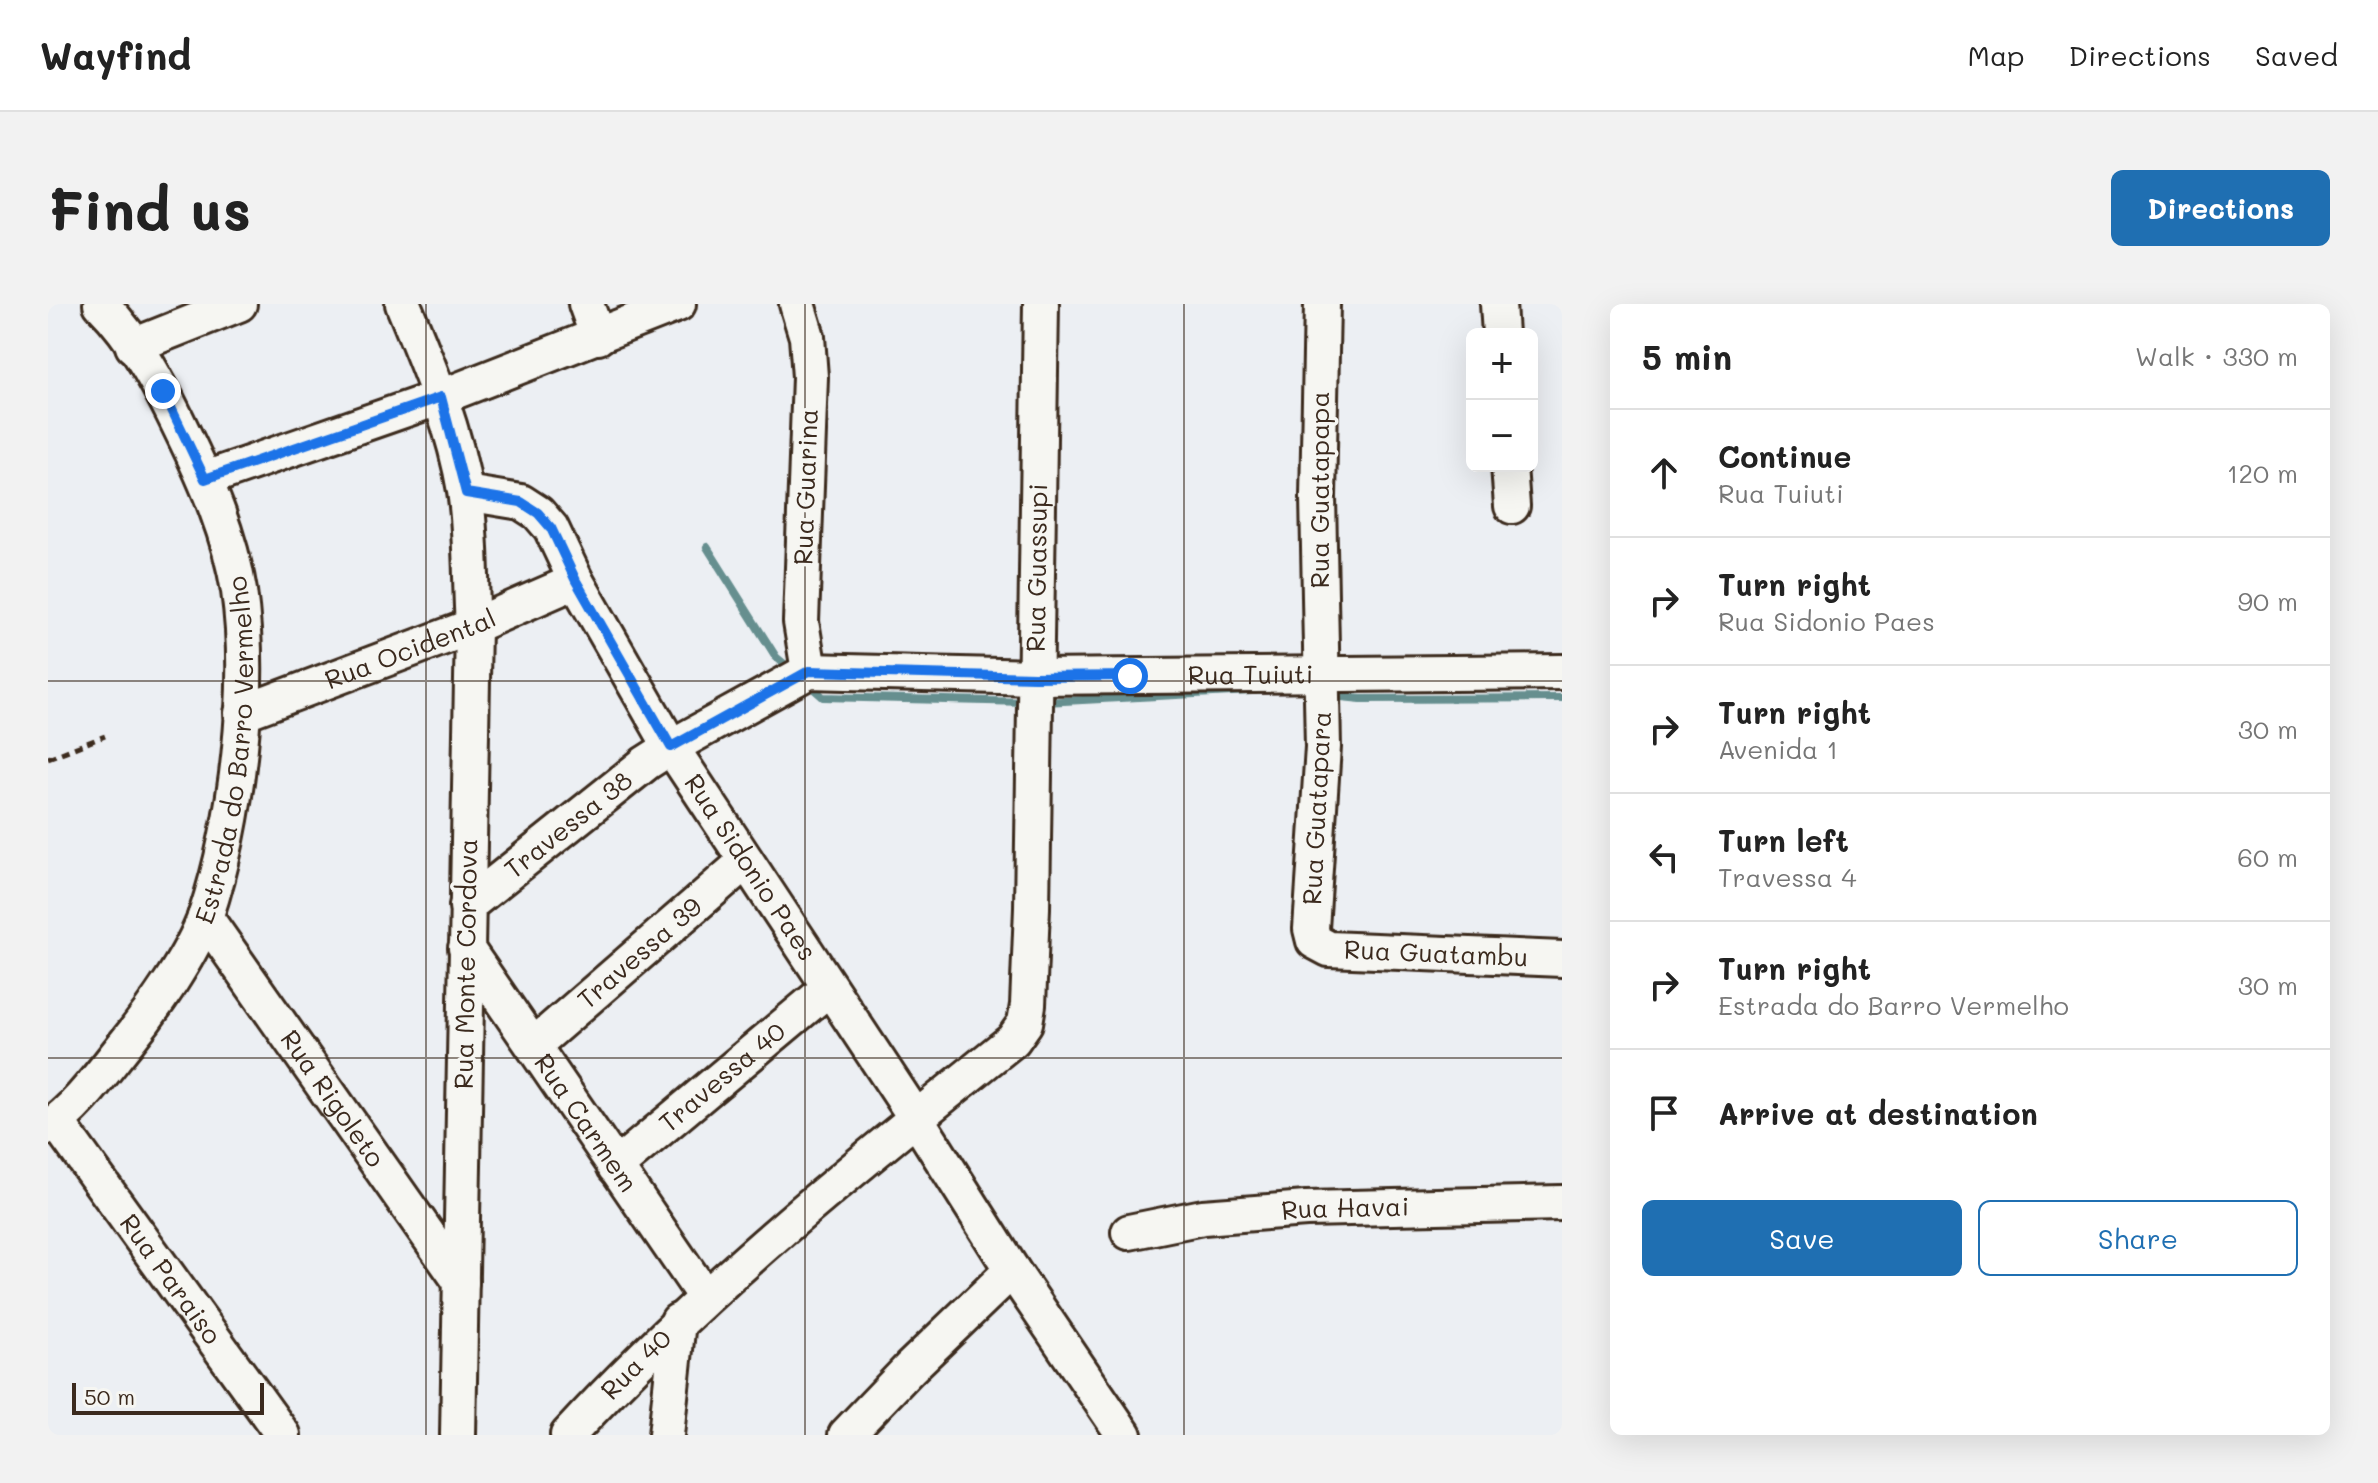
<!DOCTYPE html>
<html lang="en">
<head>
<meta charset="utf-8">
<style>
	:root { --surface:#fff; --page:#f2f2f2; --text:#222; --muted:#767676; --line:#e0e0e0; --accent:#1f6fb2 }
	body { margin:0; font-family:Mali,sans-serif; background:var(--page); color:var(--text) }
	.controls { position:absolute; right:24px; top:24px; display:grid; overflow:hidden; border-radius:12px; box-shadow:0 8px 32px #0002 }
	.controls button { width:72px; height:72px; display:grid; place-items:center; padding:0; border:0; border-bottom:2px solid var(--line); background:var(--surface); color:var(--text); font:40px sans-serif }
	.scale { position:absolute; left:24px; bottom:20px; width:192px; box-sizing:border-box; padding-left:8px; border:4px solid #3b2a1e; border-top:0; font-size:22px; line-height:28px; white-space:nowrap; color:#3b2a1e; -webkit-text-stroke:6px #f6f6f2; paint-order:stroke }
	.stop { position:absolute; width:24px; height:24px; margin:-18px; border:6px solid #1a73e8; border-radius:50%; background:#fff }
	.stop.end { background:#1a73e8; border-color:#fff; box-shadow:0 2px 8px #0008 }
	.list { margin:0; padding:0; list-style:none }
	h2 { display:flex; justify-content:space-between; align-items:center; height:104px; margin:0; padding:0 32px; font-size:34px }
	h2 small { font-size:26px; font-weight:400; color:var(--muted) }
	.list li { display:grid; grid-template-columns:52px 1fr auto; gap:24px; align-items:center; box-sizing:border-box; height:128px; padding:0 32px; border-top:2px solid var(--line) }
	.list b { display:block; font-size:30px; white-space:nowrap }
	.list p { margin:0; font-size:26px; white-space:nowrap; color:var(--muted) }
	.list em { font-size:26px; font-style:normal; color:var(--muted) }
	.actions { display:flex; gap:16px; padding:24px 32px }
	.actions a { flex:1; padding:18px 0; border:2px solid var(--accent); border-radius:12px; text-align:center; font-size:28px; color:var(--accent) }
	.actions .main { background:var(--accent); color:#fff }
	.icon { flex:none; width:44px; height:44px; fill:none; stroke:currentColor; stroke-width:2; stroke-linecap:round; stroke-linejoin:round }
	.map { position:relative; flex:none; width:1514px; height:1131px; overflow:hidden; border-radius:12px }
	header { display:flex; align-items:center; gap:48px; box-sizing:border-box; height:112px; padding:0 40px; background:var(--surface); border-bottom:2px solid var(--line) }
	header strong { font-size:38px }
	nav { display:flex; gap:44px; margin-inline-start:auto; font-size:28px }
	.intro { display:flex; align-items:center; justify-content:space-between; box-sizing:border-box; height:192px; padding:0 48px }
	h1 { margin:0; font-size:56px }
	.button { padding:20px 36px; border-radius:12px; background:var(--accent); color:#fff; font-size:28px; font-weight:700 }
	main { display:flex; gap:48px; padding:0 48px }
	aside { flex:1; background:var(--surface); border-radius:12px; box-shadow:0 8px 32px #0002 }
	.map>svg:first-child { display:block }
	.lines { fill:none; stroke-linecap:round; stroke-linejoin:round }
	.stream { stroke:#668f8f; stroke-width:8 }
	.minor-casing { stroke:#3b2a1e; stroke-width:40 }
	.path { stroke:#3b2a1e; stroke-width:5; stroke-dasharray:8 6; stroke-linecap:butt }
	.minor { stroke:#f6f6f2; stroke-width:34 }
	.route { stroke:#1a73e8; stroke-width:10 }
	.grid { fill:none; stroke:#3b2a1e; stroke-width:2; stroke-opacity:0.55 }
	.labels { text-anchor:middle; stroke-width:7; stroke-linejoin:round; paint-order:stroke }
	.street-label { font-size:26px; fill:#3b2a1e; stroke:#f6f6f2 }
</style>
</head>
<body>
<header>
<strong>Wayfind</strong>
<nav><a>Map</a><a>Directions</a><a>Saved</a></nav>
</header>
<div class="intro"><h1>Find us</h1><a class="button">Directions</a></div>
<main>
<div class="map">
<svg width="1514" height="1131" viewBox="0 0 1514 1131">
	<rect width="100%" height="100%" fill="#eceff3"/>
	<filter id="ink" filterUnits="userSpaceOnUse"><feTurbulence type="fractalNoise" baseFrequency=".0125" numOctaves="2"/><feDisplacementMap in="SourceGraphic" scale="16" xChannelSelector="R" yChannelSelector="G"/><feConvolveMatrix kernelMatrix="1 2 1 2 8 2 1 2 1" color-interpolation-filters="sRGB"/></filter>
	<g filter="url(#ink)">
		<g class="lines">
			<path class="stream" d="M659 243 728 353 745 367
				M758 378 775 393 979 398
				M1284 392 1313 395 1514 394
				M997 398 1203 387"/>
			<defs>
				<g id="minor">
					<path d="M355 0C380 61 406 121 417 187 424 231 422 278 425 322L410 1131"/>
					<path d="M538 0 550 33"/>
					<path d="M749 0 759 33 762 73 753 318 761 367"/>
					<path id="s1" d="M1274 0 1270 193 1275 443 1263 625 1266 637 1281 645 1514 655"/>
					<path d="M1450 0 1452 30"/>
					<path d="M85 42 191 0"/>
					<path d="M1461 162 1464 202"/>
					<path d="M157 175 393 93 630 0"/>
					<path id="s2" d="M418 189 473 198 490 209 503 224 528 277 623 443 868 814 964 966 1076 1131"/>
					<path id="s3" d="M194 409 425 322 528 277"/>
					<path id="s4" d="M419 602 598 459 623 443 761 367 986 373 1514 368"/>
					<path id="s5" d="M157 613 413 978"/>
					<path id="s6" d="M418 644 657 993"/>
					<path id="s7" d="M486 741 698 557"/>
					<path id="s8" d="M9 818 235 1131"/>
					<path id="s9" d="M0 823C29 805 56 766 78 739 105 706 144 651 158 611 189 517 205 384 191 287 182 231 159 178 134 127 113 83 88 35 53 0"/>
					<path id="s10" d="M567 863 781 684"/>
					<path id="s11" d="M1081 928 1155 913 1258 905 1514 899"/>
					<path id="s12" d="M520 1131C654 985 810 860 965 736L977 719 980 701 984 604 993 0"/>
					<path d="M618 1131 630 1017"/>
					<path d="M798 1131 862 1064 964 966"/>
				</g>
			</defs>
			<use href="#minor" class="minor-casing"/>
			<path class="path" d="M0 454 57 432"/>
			<use href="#minor" class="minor"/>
		</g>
	</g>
	<g class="lines" filter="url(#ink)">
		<path class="route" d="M115 87 157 175 393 93 418 189 473 198 490 209 503 224 528 277 623 443 761 367 986 373 1082 372"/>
	</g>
	<path class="grid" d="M378 0V1131M757 0V1131M1136 0V1131M0 377H1514M0 754H1514"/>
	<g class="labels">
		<g class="street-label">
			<text transform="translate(758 183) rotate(-88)" y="9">Rua Guarina</text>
			<text transform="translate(1272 186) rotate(-90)" y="9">Rua Guatapapa</text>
			<text dy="9" stroke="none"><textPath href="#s12" startOffset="1072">Rua Guassupi</textPath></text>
			<text dy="9" stroke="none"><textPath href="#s3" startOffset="180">Rua Ocidental</textPath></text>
			<text dy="9" stroke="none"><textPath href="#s4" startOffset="858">Rua Tuiuti</textPath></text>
			<text dy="9" stroke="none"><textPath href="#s9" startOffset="434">Estrada do Barro Vermelho</textPath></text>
			<text transform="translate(1269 504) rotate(-87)" y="9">Rua Guatapara</text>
			<text dy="9" stroke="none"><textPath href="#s4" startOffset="130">Travessa 38</textPath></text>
			<text dy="9" stroke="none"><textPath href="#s2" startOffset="490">Rua Sidonio Paes</textPath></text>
			<text dy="9" stroke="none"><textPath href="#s7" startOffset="140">Travessa 39</textPath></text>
			<text dy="9" stroke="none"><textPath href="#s1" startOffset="762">Rua Guatambu</textPath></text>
			<text transform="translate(418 660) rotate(-89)" y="9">Rua Monte Cordova</text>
			<text dy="9" stroke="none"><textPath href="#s10" startOffset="140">Travessa 40</textPath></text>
			<text dy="9" stroke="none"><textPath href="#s5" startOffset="222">Rua Rigoleto</textPath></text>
			<text dy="9" stroke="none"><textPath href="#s6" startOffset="212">Rua Carmem</textPath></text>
			<text dy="9" stroke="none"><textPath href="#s11" startOffset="218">Rua Havai</textPath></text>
			<text dy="9" stroke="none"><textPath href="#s8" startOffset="194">Rua Paraiso</textPath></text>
			<text dy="9" stroke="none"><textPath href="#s12" startOffset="98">Rua 40</textPath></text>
		</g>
	</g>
</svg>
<div class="controls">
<button>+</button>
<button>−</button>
</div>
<div class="scale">50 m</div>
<div class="stop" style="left:1082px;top:372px"></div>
<div class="stop end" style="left:115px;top:87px"></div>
</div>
<aside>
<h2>5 min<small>Walk · 330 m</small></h2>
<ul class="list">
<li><svg class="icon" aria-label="ahead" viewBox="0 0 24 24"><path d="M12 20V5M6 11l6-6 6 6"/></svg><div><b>Continue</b><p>Rua Tuiuti</p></div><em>120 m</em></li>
<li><svg class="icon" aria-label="right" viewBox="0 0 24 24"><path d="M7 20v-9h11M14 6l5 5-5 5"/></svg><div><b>Turn right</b><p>Rua Sidonio Paes</p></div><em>90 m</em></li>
<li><svg class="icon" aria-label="right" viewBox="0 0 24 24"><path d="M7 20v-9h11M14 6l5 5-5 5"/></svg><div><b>Turn right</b><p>Avenida 1</p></div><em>30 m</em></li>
<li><svg class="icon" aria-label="left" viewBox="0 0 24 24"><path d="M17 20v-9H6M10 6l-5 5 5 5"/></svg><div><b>Turn left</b><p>Travessa 4</p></div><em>60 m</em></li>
<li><svg class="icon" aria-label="right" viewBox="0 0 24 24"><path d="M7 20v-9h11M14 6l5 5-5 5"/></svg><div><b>Turn right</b><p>Estrada do Barro Vermelho</p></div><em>30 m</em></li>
<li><svg class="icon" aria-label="arrive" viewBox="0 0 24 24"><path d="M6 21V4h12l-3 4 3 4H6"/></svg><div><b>Arrive at destination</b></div></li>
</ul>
<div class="actions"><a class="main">Save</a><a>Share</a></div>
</aside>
</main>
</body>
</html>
